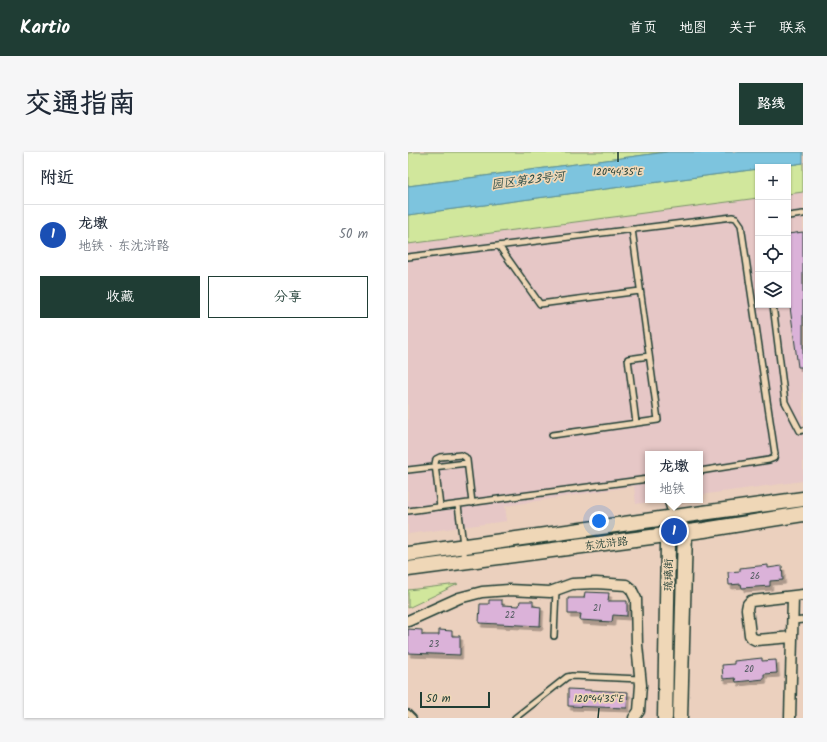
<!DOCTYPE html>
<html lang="zh">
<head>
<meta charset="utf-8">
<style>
	:root { --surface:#fff; --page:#f6f6f7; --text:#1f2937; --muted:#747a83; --line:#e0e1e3; --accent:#1f3d34 }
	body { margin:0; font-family:Kalam,"LXGW WenKai TC",sans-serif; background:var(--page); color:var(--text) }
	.controls { position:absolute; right:12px; top:12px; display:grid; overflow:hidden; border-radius:0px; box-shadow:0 1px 3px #0004 }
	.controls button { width:36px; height:36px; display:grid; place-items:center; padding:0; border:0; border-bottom:1px solid var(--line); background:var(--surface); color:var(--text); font:20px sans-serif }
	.scale { position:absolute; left:12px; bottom:10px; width:70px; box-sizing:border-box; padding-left:4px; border:2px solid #1f3d34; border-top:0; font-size:11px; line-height:14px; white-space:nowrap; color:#1f3d34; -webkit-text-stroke:3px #efd7b7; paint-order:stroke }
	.you { position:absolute; left:191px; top:369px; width:14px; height:14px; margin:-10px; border:3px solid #fff; border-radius:50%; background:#1a73e8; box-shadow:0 0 0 6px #1a73e833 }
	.badge { display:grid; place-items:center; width:26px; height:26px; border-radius:50%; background:var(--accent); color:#fff; font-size:13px; font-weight:700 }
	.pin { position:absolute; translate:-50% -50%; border:2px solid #fff; box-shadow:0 1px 4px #0006 }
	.popup { position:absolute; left:237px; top:299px; width:58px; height:52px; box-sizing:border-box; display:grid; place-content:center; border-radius:0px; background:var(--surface); filter:drop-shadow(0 1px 3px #0005); font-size:13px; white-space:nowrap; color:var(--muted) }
	.popup b { font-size:15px; color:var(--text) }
	.popup::after { content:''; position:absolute; left:50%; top:100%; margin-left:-8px; border:8px solid transparent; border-top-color:var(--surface) }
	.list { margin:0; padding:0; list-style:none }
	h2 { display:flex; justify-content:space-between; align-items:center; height:52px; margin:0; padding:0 16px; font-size:17px }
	h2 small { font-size:13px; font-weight:400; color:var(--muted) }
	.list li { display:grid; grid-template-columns:26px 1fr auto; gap:12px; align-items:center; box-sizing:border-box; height:60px; padding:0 16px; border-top:1px solid var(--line) }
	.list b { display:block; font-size:15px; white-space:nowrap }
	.list p { margin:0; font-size:13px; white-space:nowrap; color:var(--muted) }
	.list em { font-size:13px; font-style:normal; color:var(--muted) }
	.actions { display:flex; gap:8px; padding:12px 16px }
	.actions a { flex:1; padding:9px 0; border:1px solid var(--accent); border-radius:0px; text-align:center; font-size:14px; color:var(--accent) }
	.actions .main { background:var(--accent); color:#fff }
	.icon { flex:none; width:22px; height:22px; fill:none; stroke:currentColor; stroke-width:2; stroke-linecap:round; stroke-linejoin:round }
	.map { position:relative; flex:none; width:395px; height:566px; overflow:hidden; border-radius:0px }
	header { display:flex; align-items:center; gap:24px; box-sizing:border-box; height:56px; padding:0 20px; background:var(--accent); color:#fff }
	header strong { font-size:19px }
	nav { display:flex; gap:22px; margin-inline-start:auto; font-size:14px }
	.intro { display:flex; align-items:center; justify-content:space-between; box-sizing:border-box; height:96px; padding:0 24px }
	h1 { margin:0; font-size:28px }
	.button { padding:10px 18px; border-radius:0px; background:var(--accent); color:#fff; font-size:14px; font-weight:700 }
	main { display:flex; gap:24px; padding:0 24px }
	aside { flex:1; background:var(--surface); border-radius:0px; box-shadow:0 1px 3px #0004 }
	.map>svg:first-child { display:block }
	.built { fill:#e6c7c6 }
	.green { fill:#d1e79c; stroke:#789268 }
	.water { fill:#7dc4de; stroke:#578e9a }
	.building { fill:#dbb2d9; stroke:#1f3d34; filter:url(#shadow) }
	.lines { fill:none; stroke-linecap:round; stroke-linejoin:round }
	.service-casing { stroke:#1f3d34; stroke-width:8 }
	.minor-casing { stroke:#1f3d34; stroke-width:13 }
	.secondary-casing { stroke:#1f3d34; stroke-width:17 }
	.service { stroke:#efd7b7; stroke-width:5 }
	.minor { stroke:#efd7b7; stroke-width:10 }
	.secondary { stroke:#efd7b7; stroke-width:14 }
	.ticks { fill:none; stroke:#1f3d34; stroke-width:1.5 }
	.labels { text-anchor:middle; stroke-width:3.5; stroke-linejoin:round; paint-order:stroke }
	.number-label { font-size:9px; fill:#4e5a5d }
	.street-label { font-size:11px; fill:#1f3d34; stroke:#efd7b7 }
	.water-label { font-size:12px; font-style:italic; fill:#284a45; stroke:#efd7b7 }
	.ticks-label { font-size:10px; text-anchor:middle; fill:#1f3d34; stroke:#efd7b7; stroke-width:3.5; stroke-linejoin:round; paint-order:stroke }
</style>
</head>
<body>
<header>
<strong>Kartio</strong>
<nav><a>首页</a><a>地图</a><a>关于</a><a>联系</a></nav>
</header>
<div class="intro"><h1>交通指南</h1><a class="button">路线</a></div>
<main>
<aside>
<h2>附近<small></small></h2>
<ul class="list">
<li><span class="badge" style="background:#1a4fb4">1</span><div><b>龙墩</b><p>地铁 · 东沈浒路</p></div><em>50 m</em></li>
</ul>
<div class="actions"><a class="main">收藏</a><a>分享</a></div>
</aside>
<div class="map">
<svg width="395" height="566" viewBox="0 0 395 566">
	<defs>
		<filter id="shadow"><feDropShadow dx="2.5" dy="4" stdDeviation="0" flood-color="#0004"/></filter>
	</defs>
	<rect width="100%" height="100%" fill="#ebd0be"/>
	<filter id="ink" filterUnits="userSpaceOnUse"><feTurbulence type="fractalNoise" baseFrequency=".025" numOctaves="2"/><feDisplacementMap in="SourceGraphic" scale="8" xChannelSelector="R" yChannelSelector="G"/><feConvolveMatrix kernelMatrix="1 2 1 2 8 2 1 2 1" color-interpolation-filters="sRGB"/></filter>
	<g filter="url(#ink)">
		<path class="built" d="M395 40V329L292 343V302H240V348H256L228 352 226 334 97 354 99 369 0 382V92L350 46V153H380V42Z"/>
		<path class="green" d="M7 0H259L0 34V1Z
			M395 11V40L380 42V15H368Z
			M350 17V46L0 92V63Z
			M50 432 0 456V438Z"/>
		<path class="water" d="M259 0H395V11L368 15H350V17L0 63V34Z"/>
		<path class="building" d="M395 80V215H390L380 140V82Z
			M360 413V416L374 414 375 428 362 429V434L334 436 333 432 321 433 320 420 332 419V416Z
			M177 440 201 441 200 449H219V464L205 463 204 470 172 468 173 462H160V446H176Z
			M81 448H94V453L111 454 112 449H125V454L133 455 132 474 71 471 72 452H81Z
			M0 477 14 478V483H31V478L44 479V484H52V503L0 501Z
			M354 506V509L368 508 369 521 356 522V527L328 530 327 526 315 527 314 513 326 512V509Z
			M160 537 220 540 219 556 160 554Z"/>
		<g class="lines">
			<defs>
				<path id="service" d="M380 64 395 62
					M91 94 132 152 232 139
					M0 105 324 65 328 66 333 73 367 302 366 306 361 308 292 319
					M365 153 377 250 392 279 395 278
					M228 271 220 207 241 204
					M144 283 250 268 224 77
					M0 318 59 311
					M259 348 264 364
					M50 353 57 408
					M32 355 27 312 28 307 32 305 53 303 57 305 59 308 64 351
					M0 359 240 327
					M385 469 395 468
					M146 484 148 438
					M0 561 5 566
					M107 566 159 525 164 524 232 527"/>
				<path id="minor" d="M0 469 51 446 74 440 101 438 142 440 164 432 188 431 218 433 223 437 228 447 229 493 233 533 231 559 226 566
					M384 485 348 488 344 486 342 483 339 457 340 452 343 449 395 443
					M382 566 385 445"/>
				<path id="secondary" d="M272 374 277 380 272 566
					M0 402 395 347
					M0 417 296 378 395 362
					M257 566 260 393 262 373"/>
			</defs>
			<use href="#service" class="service-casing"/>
			<use href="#minor" class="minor-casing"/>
			<use href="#secondary" class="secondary-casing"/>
			<use href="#service" class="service"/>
			<use href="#minor" class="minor"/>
			<use href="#secondary" class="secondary"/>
		</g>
	</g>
	<path class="ticks" d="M210 10V0M190 566 191 556"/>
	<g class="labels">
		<g class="number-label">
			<text x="347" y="427">26</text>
			<text x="189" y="459">21</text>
			<text x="102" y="466">22</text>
			<text x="26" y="495">23</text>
			<text x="341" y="520">20</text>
		</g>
		<g class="street-label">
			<text transform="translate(198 391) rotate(-7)" y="4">东沈浒路</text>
			<text transform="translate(260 423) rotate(-89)" y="4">琉璃街</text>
		</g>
		<g class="water-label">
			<text transform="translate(120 28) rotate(-7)" y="4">园区第23号河</text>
		</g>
	</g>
	<g class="ticks-label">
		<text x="210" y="23">120°44'35"E</text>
		<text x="191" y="550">120°44'35"E</text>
	</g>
</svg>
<div class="controls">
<button>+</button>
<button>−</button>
<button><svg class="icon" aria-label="locate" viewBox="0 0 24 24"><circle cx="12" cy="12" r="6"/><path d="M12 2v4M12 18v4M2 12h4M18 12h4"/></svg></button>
<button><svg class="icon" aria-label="layers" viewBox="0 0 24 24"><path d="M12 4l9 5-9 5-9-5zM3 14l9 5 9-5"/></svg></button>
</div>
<div class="scale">50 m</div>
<div class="you"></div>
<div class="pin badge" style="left:266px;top:379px;background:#1a4fb4">1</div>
<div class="popup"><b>龙墩</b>地铁</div>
</div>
</main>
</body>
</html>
